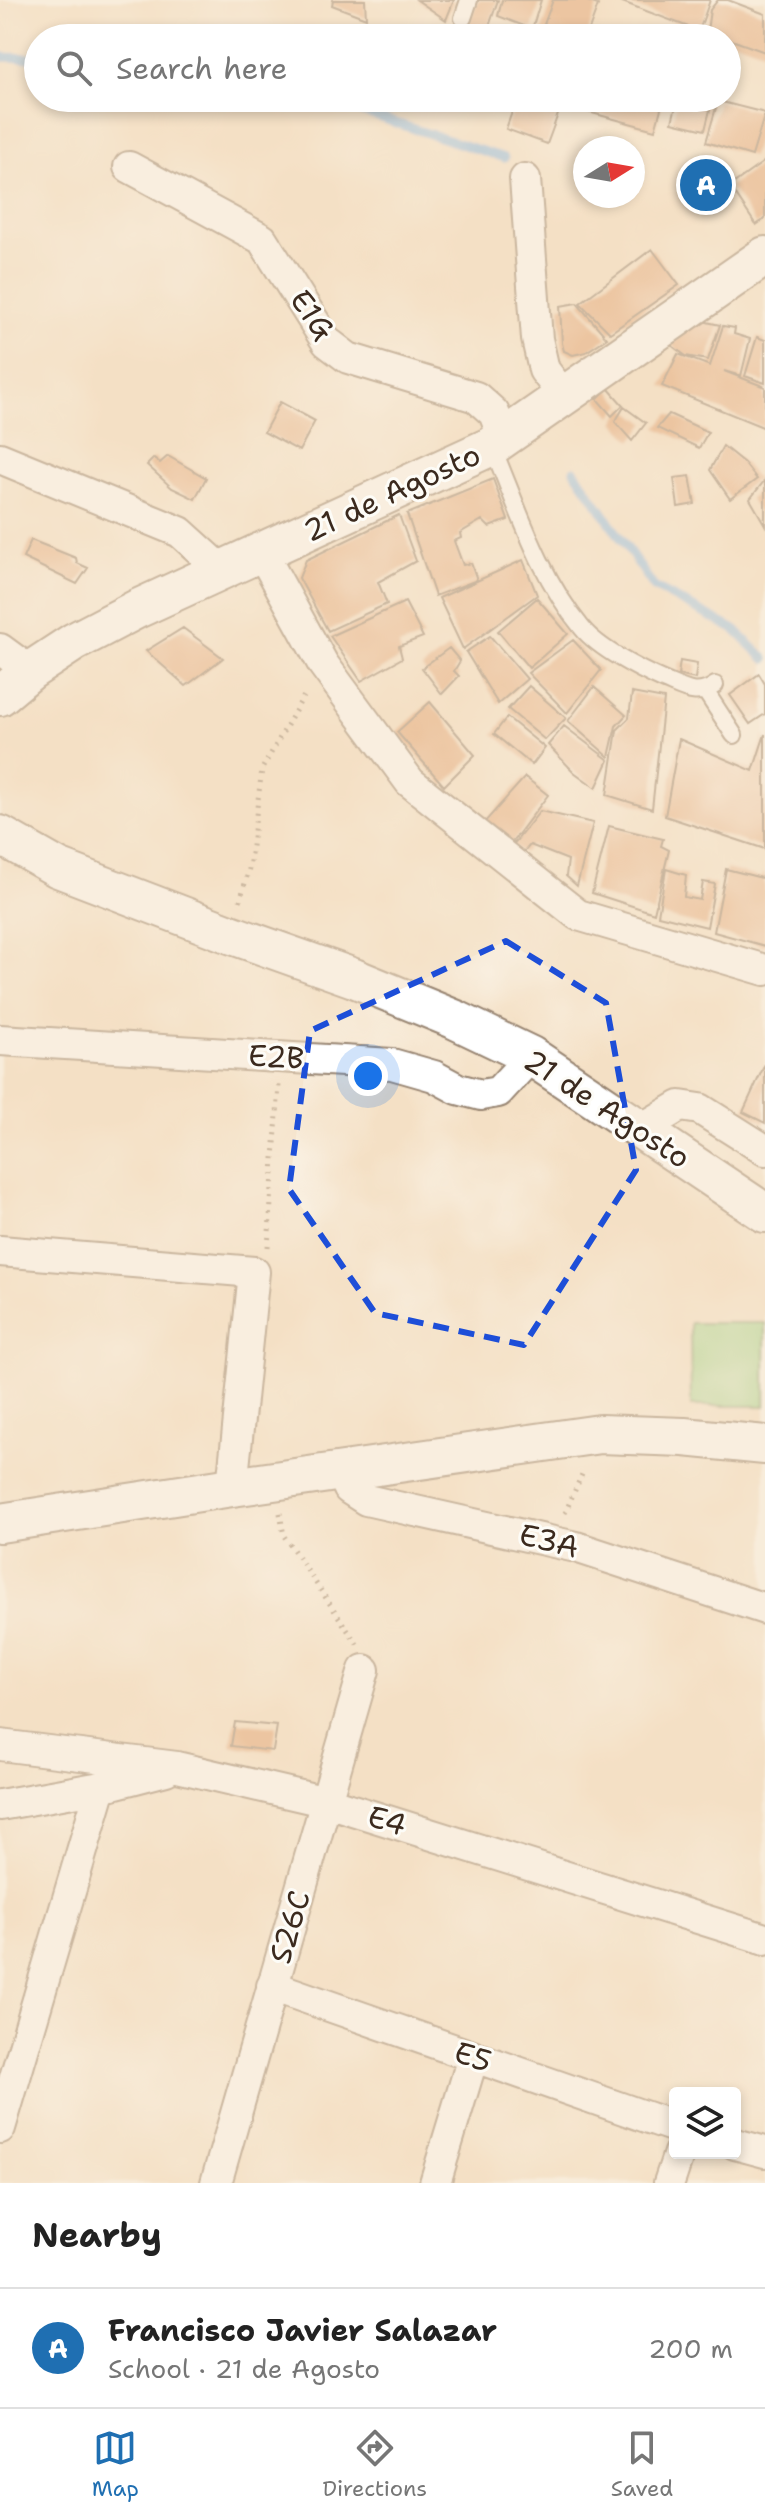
<!DOCTYPE html>
<html lang="en">
<head>
<meta charset="utf-8">
<style>
	:root { --surface:#fff; --page:#f6f6f6; --text:#222; --muted:#767676; --line:#e0e0e0; --accent:#1f6fb2 }
	body { margin:0; font-family:"Shantell Sans",sans-serif; background:var(--page); color:var(--text) }
	.controls { position:absolute; right:24px; bottom:24px; display:grid; overflow:hidden; border-radius:8px; box-shadow:0 4px 12px #0003 }
	.controls button { width:72px; height:72px; display:grid; place-items:center; padding:0; border:0; border-bottom:2px solid var(--line); background:var(--surface); color:var(--text); font:40px sans-serif }
	.compass { position:absolute; left:573px; top:136px; width:72px; height:72px; border-radius:50%; background:var(--surface); box-shadow:0 4px 12px #0003; rotate:79deg }
	.you { position:absolute; left:368px; top:1076px; width:28px; height:28px; margin:-20px; border:6px solid #fff; border-radius:50%; background:#1a73e8; box-shadow:0 0 0 12px #1a73e833 }
	.badge { display:grid; place-items:center; width:52px; height:52px; border-radius:50%; background:var(--accent); color:#fff; font-size:26px; font-weight:700 }
	.pin { position:absolute; translate:-50% -50%; border:4px solid #fff; box-shadow:0 2px 8px #0006 }
	.list { margin:0; padding:0; list-style:none }
	h2 { display:flex; justify-content:space-between; align-items:center; height:104px; margin:0; padding:0 32px; font-size:34px }
	h2 small { font-size:26px; font-weight:400; color:var(--muted) }
	.list li { display:grid; grid-template-columns:52px 1fr auto; gap:24px; align-items:center; box-sizing:border-box; height:120px; padding:0 32px; border-top:2px solid var(--line) }
	.list b { display:block; font-size:30px; white-space:nowrap }
	.list p { margin:0; font-size:26px; white-space:nowrap; color:var(--muted) }
	.list em { font-size:26px; font-style:normal; color:var(--muted) }
	.icon { flex:none; width:44px; height:44px; fill:none; stroke:currentColor; stroke-width:2; stroke-linecap:round; stroke-linejoin:round }
	.map { position:relative; flex:none; width:765px; height:2183px; overflow:hidden }
	.search { position:absolute; background:var(--surface); box-shadow:0 4px 12px #0003; left:24px; right:24px; top:24px; height:88px; display:flex; align-items:center; gap:20px; box-sizing:border-box; padding:0 28px; border-radius:44px; color:var(--muted); font-size:30px }
	.sheet { height:224px; background:var(--surface) }
	nav { display:flex; justify-content:space-around; align-items:center; box-sizing:border-box; height:112px; border-top:2px solid var(--line); background:var(--surface); font-size:22px; color:var(--muted) }
	nav a { display:grid; justify-items:center; gap:4px }
	nav .on { color:var(--accent) }
	.map>svg:first-child { display:block }
	.grass { fill:#9ad487; stroke:#6a7f52; stroke-width:2 }
	.lines { fill:none; stroke-linecap:round; stroke-linejoin:round }
	.stream { stroke:#74b1e6; stroke-width:9 }
	.building { fill:#e3a576 }
	.service-casing { stroke:#988572; stroke-width:20 }
	.minor-casing { stroke:#988572; stroke-width:34 }
	.tertiary-casing { stroke:#988572; stroke-width:42 }
	.path { stroke:#988572; stroke-width:5; stroke-dasharray:2 6; stroke-linecap:butt }
	.service { stroke:#fff; stroke-width:16 }
	.minor { stroke:#fff; stroke-width:30 }
	.tertiary { stroke:#fff; stroke-width:38 }
	.marked { fill:none; stroke:#1d4ed8; stroke-width:6; stroke-dasharray:16 10; stroke-linejoin:round }
	.labels { text-anchor:middle; stroke-width:6; stroke-linejoin:round; paint-order:stroke }
	.street-label { font-size:30px; fill:#3b2a1e; stroke:#fdfcf7 }
</style>
</head>
<body>
<div class="map">
<svg width="765" height="2183" viewBox="0 0 765 2183">
	<rect width="100%" height="100%" fill="#fdfcf7"/>
	<filter id="ink" filterUnits="userSpaceOnUse"><feTurbulence type="fractalNoise" baseFrequency=".0125" numOctaves="2"/><feDisplacementMap in="SourceGraphic" scale="16" xChannelSelector="R" yChannelSelector="G"/><feConvolveMatrix kernelMatrix="1 2 1 2 8 2 1 2 1" color-interpolation-filters="sRGB"/></filter>
	<filter id="wash" filterUnits="userSpaceOnUse"><feTurbulence type="fractalNoise" baseFrequency=".006" numOctaves="4" result="noise"/><feDisplacementMap in="SourceGraphic" scale="32" xChannelSelector="R" yChannelSelector="G"/><feGaussianBlur stdDeviation="1.8" result="paint"/><feColorMatrix in="noise" values="0 0 0 0 0 0 0 0 0 0 0 0 0 0 0 0 0 1.4 0 .05"/><feComposite in="paint" operator="in"/></filter>
	<g filter="url(#wash)">
		<rect width="100%" height="100%" fill="#f4e0c5"/>
		<path class="grass" d="M690 1323H765V1406H691Z"/>
		<g class="lines">
			<path class="stream" d="M0 57 38 58
				M319 98 504 158
				M574 470 654 587 735 630 765 659"/>
		</g>
		<g id="blocks">
			<path class="building" d="M333 0H365L366 18 332 5Z
				M417 0H454L446 20Z
				M478 0H498L485 38 466 30Z
				M502 0H541L532 29 498 16Z
				M553 0H584L598 5 586 38H539Z
				M617 0H710L699 31Z
				M718 0H728L765 14V52L707 31 710 10Z
				M517 98H564L547 144 506 129Z
				M580 98H664L655 130 577 109Z
				M678 98H696L712 102 705 130 672 122Z
				M718 101 765 113 752 156 706 142Z
				M765 161V219L756 225 730 186Z
				M652 249 679 285 610 333 580 303Z
				M577 303 607 338 586 352 573 355 564 351 562 343 560 306Z
				M698 320 720 325 708 360 686 356 671 345Z
				M723 326 735 328 734 334 750 339 741 376 724 371 765 387V428L662 386 678 354 710 366Z
				M757 337 765 340V383L745 376Z
				M608 388 623 405 612 416 597 399Z
				M280 402 315 421 299 451 264 432Z
				M624 407 646 423 632 441 615 422Z
				M669 414 708 432 699 448 657 428Z
				M723 446 744 463 757 479 730 499 710 470Z
				M168 456 206 478 195 499 172 488 147 465 154 458 160 463Z
				M690 476 695 504 678 507 674 478Z
				M493 479 508 520 489 527 482 520 460 533 461 538 454 541 463 565 471 563 477 580 435 596 407 514Z
				M765 480V525L750 499Z
				M399 515 416 561 378 582 387 604 328 631 299 578 306 560Z
				M31 540 76 558 77 563 88 568 77 584 23 558Z
				M523 560 537 595 463 649 439 598Z
				M537 598 568 634 529 668 498 631Z
				M405 602 423 637 399 646 402 658 361 681 330 636Z
				M183 628 223 658 186 686 146 651Z
				M490 636 527 679 498 704 466 652Z
				M573 640 601 670 567 713 528 673Z
				M449 648 460 661 454 671 459 676 442 694 422 668Z
				M680 661 697 664 695 679 678 675Z
				M759 674 765 684V714L750 724 730 695Z
				M529 686 566 718 545 740 508 709Z
				M594 687 626 715 616 726 609 757 568 721Z
				M632 693 664 699 652 809 607 795 617 730 629 718Z
				M430 702 475 755 444 786 397 732Z
				M507 717 545 748 532 765 494 734Z
				M564 726 609 760 596 788 574 772 548 745Z
				M765 734V849L665 816 679 739 753 771Z
				M525 777 548 795 510 845 483 824Z
				M540 811 593 823 577 886 566 876 568 860 530 845 523 853 513 845Z
				M609 826 663 839 661 846 669 850 654 913 592 893Z
				M666 869 686 875 684 897 700 900 703 882 715 884 707 927 658 915Z
				M726 869 762 878 765 870V946L714 932Z
				M765 1064V1123L743 1112Z
				M235 1722 277 1726 273 1751 231 1746Z"/>
		</g>
	</g>
	<g filter="url(#ink)">
		<use href="#blocks" fill-opacity="0" stroke="#988572" stroke-width="2"/>
		<g class="lines">
			<defs>
				<path id="service" d="M463 18 469 0
					M492 446C518 508 539 576 582 628 599 649 640 670 665 681 684 689 697 698 715 685
					M706 692 734 735"/>
				<path id="minor" d="M129 167 262 239 327 342 348 358 476 397 494 413 504 439
					M525 179 537 339 544 370 564 396
					M0 458 180 532 222 570
					M262 553 323 664 410 782 578 915 765 970
					M0 649 30 671
					M0 1040 392 1064 434 1076 458 1089 481 1095 498 1092 531 1056
					M641 1129 680 1106 700 1109 765 1150
					M0 1251 254 1272 232 1487
					M342 1473 349 1489 366 1500 576 1547 765 1609
					M0 1745 177 1767 327 1802 765 1939
					M0 1805 101 1787 166 1770
					M272 1986 675 2127
					M0 2128 101 1787
					M735 2144 765 2152
					M216 2183 364 1670
					M435 2183 473 2057
					M669 2183 679 2153"/>
				<path id="tertiary" d="M0 696 30 671 74 642 137 609 492 446 765 256
					M0 835 58 868 230 934 354 978 454 1019 531 1056 765 1213
					M0 1523 232 1487 600 1434 684 1437 765 1445"/>
			</defs>
			<use href="#service" class="service-casing"/>
			<use href="#minor" class="minor-casing"/>
			<use href="#tertiary" class="tertiary-casing"/>
			<path class="path" d="M240 901 249 869 262 769 306 692
				M268 1247 279 1085
				M280 1513 284 1536 357 1644
				M565 1513 583 1472"/>
			<use href="#service" class="service"/>
			<use href="#minor" class="minor"/>
			<use href="#tertiary" class="tertiary"/>
		</g>
	</g>
	<path d="M0 0H765V2183H0ZM506 941 606 1003 636 1170 524 1345 375 1313 289 1189 310 1031Z" fill="#f4e0c5" fill-opacity=".55" fill-rule="evenodd"/>
	<path class="marked" d="M506 941 606 1003 636 1170 524 1345 375 1313 289 1189 310 1031Z"/>
	<g class="labels">
		<g class="street-label">
			<text transform="translate(312 315) rotate(55)" y="10">E1G</text>
			<text transform="translate(392 493) rotate(-25)" y="10">21 de Agosto</text>
			<text transform="translate(276 1057) rotate(3)" y="10">E2B</text>
			<text transform="translate(607 1109) rotate(33)" y="10">21 de Agosto</text>
			<text transform="translate(549 1541) rotate(14)" y="10">E3A</text>
			<text transform="translate(387 1821) rotate(17)" y="10">E4</text>
			<text transform="translate(290 1927) rotate(-73)" y="10">S26C</text>
			<text transform="translate(473 2057) rotate(19)" y="10">E5</text>
		</g>
	</g>
</svg>
<div class="controls">
<button><svg class="icon" aria-label="layers" viewBox="0 0 24 24"><path d="M12 4l9 5-9 5-9-5zM3 14l9 5 9-5"/></svg></button>
</div>
<svg class="compass" viewBox="-18 -18 36 36"><path d="M0-13l5 13h-10z" fill="#e53935"/><path d="M0 13l5-13h-10z" fill="#767676"/></svg>
<div class="you"></div>
<div class="pin badge" style="left:706px;top:185px">A</div>
<div class="search"><svg class="icon" aria-label="search" viewBox="0 0 24 24"><circle cx="10" cy="10" r="6"/><path d="M15 15l6 6"/></svg>Search here</div>
</div>
<section class="sheet">
<h2>Nearby<small></small></h2>
<ul class="list">
<li><span class="badge">A</span><div><b>Francisco Javier Salazar</b><p>School · 21 de Agosto</p></div><em>200 m</em></li>
</ul>
</section>
<nav>
<a class="on"><svg class="icon" aria-label="map" viewBox="0 0 24 24"><path d="M3 6l6-2 6 2 6-2v14l-6 2-6-2-6 2zM9 4v14M15 6v14"/></svg>Map</a>
<a><svg class="icon" aria-label="directions" viewBox="0 0 24 24"><path d="M12 3l9 9-9 9-9-9zM9 14v-3h6M13 9l2 2-2 2"/></svg>Directions</a>
<a><svg class="icon" aria-label="saved" viewBox="0 0 24 24"><path d="M7 4h10v16l-5-4-5 4z"/></svg>Saved</a>
</nav>
</body>
</html>
